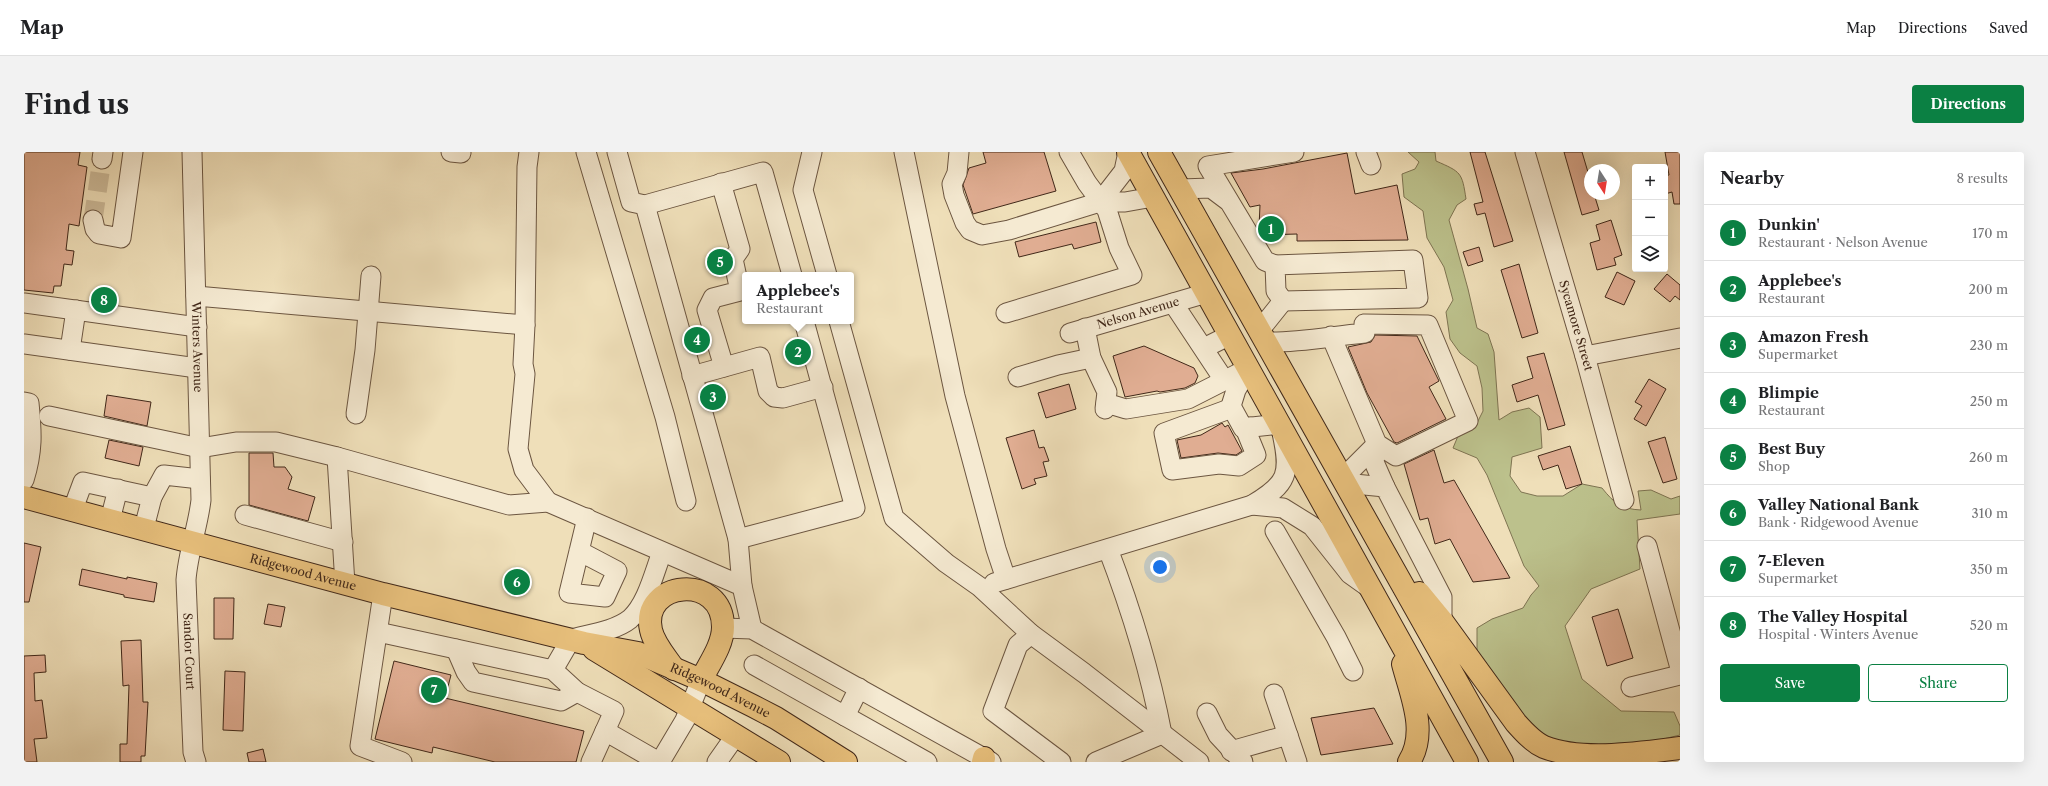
<!DOCTYPE html>
<html lang="en">
<head>
<meta charset="utf-8">
<style>
	:root { --surface:#fff; --page:#f2f2f2; --text:#202124; --muted:#757577; --line:#e0e0e0; --accent:#0b8043 }
	body { margin:0; font-family:"Libre Caslon Text",serif; background:var(--page); color:var(--text) }
	.controls { position:absolute; right:12px; top:12px; display:grid; overflow:hidden; border-radius:4px; box-shadow:0 4px 16px #0002 }
	.controls button { width:36px; height:36px; display:grid; place-items:center; padding:0; border:0; border-bottom:1px solid var(--line); background:var(--surface); color:var(--text); font:20px sans-serif }
	.compass { position:absolute; left:1560px; top:12px; width:36px; height:36px; border-radius:50%; background:var(--surface); box-shadow:0 4px 16px #0002; rotate:168deg }
	.you { position:absolute; left:1136px; top:415px; width:14px; height:14px; margin:-10px; border:3px solid #fff; border-radius:50%; background:#1a73e8; box-shadow:0 0 0 6px #1a73e833 }
	.badge { display:grid; place-items:center; width:26px; height:26px; border-radius:50%; background:var(--accent); color:#fff; font-size:13px; font-weight:700 }
	.pin { position:absolute; translate:-50% -50%; border:2px solid #fff; box-shadow:0 1px 4px #0006 }
	.popup { position:absolute; left:718px; top:120px; width:112px; height:52px; box-sizing:border-box; display:grid; place-content:center; border-radius:4px; background:var(--surface); filter:drop-shadow(0 1px 3px #0005); font-size:13px; white-space:nowrap; color:var(--muted) }
	.popup b { font-size:15px; color:var(--text) }
	.popup::after { content:''; position:absolute; left:50%; top:100%; margin-left:-8px; border:8px solid transparent; border-top-color:var(--surface) }
	.list { margin:0; padding:0; list-style:none }
	h2 { display:flex; justify-content:space-between; align-items:center; height:52px; margin:0; padding:0 16px; font-size:17px }
	h2 small { font-size:13px; font-weight:400; color:var(--muted) }
	.list li { display:grid; grid-template-columns:26px 1fr auto; gap:12px; align-items:center; box-sizing:border-box; height:56px; padding:0 16px; border-top:1px solid var(--line) }
	.list b { display:block; font-size:15px; white-space:nowrap }
	.list p { margin:0; font-size:13px; white-space:nowrap; color:var(--muted) }
	.list em { font-size:13px; font-style:normal; color:var(--muted) }
	.actions { display:flex; gap:8px; padding:12px 16px }
	.actions a { flex:1; padding:9px 0; border:1px solid var(--accent); border-radius:4px; text-align:center; font-size:14px; color:var(--accent) }
	.actions .main { background:var(--accent); color:#fff }
	.icon { flex:none; width:22px; height:22px; fill:none; stroke:currentColor; stroke-width:2; stroke-linecap:round; stroke-linejoin:round }
	.map { position:relative; flex:none; width:1656px; height:610px; overflow:hidden; border-radius:4px }
	header { display:flex; align-items:center; gap:24px; box-sizing:border-box; height:56px; padding:0 20px; background:var(--surface); border-bottom:1px solid var(--line) }
	header strong { font-size:19px }
	nav { display:flex; gap:22px; margin-inline-start:auto; font-size:14px }
	.intro { display:flex; align-items:center; justify-content:space-between; box-sizing:border-box; height:96px; padding:0 24px }
	h1 { margin:0; font-size:28px }
	.button { padding:10px 18px; border-radius:4px; background:var(--accent); color:#fff; font-size:14px; font-weight:700 }
	main { display:flex; gap:24px; padding:0 24px }
	aside { flex:1; background:var(--surface); border-radius:4px; box-shadow:0 4px 16px #0002 }
	.map>svg:first-child { display:block }
	.green { fill:#bcc18c; stroke:#7e7452 }
	.building { fill:#e0ad92; stroke:#412819 }
	.lines { fill:none; stroke-linecap:round; stroke-linejoin:round }
	.minor-tunnel { stroke:#ccba99; stroke-width:19; stroke-dasharray:19 10; stroke-linecap:butt }
	.minor-casing { stroke:#6c5641; stroke-width:21 }
	.major-casing { stroke:#412819; stroke-width:24 }
	.highway-casing { stroke:#412819; stroke-width:24 }
	.minor { stroke:#f5ead2; stroke-width:19 }
	.major { stroke:#e8c07c; stroke-width:22 }
	.highway { stroke:#e8c07c; stroke-width:22 }
	.labels { text-anchor:middle; stroke-width:3.5; stroke-linejoin:round; paint-order:stroke }
	.street-label { font-size:12px; fill:#412819; stroke:#f5ead2 }
</style>
</head>
<body>
<header>
<strong>Map</strong>
<nav><a>Map</a><a>Directions</a><a>Saved</a></nav>
</header>
<div class="intro"><h1>Find us</h1><a class="button">Directions</a></div>
<main>
<div class="map">
<svg width="1656" height="610" viewBox="0 0 1656 610">
	<rect width="100%" height="100%" fill="#efdfb9"/>
	<filter id="stains"><feTurbulence type="fractalNoise" baseFrequency=".005" numOctaves="4"/><feColorMatrix values="0 0 0 0 .2 0 0 0 0 .09 0 0 0 0 .02 0 0 0 .5 -.17"/></filter>
	<radialGradient id="worn" r=".72"><stop offset=".6" stop-color="#630" stop-opacity="0"/><stop offset="1" stop-color="#630" stop-opacity=".3"/></radialGradient>
	<path class="green" d="M1384 0H1411L1412 9C1437 20 1438 20 1442 47L1433 53 1425 68 1444 137 1453 176 1464 182 1470 200 1475 268 1488 260 1505 256 1516 265 1518 296 1488 305 1486 324 1497 340 1513 344H1539L1558 332 1578 336C1590 351 1597 357 1617 358L1614 339 1627 338 1647 347 1656 344V362L1613 368 1616 417 1567 437 1541 474 1558 527 1597 559 1650 560 1656 574V583L1631 589 1567 593 1537 590 1509 579 1453 507V476L1468 467 1499 456 1507 443 1515 434 1500 414 1463 323 1453 306 1429 296 1434 284 1452 273 1459 259 1458 236 1453 214 1436 201 1426 187 1422 160 1429 148 1420 115 1403 86 1399 59 1380 45 1378 22 1391 17 1395 10Z"/>
	<path class="building" d="M0 0H56L54 13 63 15 55 74 45 72 42 98 50 99 48 113 40 112 37 134H30L29 141 0 138Z
		M959 0H1020L1032 39 949 62 939 33 945 16 962 11Z
		M1446 0H1461L1489 89 1470 95 1461 61 1453 63 1450 52 1459 50Z
		M1540 0H1558L1566 27V42H1570L1575 58 1558 63Z
		M1641 0H1656V52H1650L1648 40 1641 42V24L1645 23Z
		M1323 1 1331 42 1373 33 1384 88 1273 89V82L1239 83 1235 76 1236 53 1226 55 1207 21 1239 17Z
		M1587 68 1598 103 1590 106 1592 113 1573 118 1566 91 1576 88 1572 73Z
		M1072 70 1077 90 1050 97 1048 92 995 105 991 90Z
		M1455 95 1459 109 1444 114 1439 100Z
		M1495 112 1514 181 1498 186 1477 118Z
		M1593 120 1611 129 1600 153 1581 145Z
		M1643 122 1656 133V148L1651 144 1646 150 1630 137Z
		M1351 183 1393 184 1415 229 1405 235 1422 267 1373 291 1370 290 1343 241 1324 195 1347 190Z
		M1120 194 1170 216 1174 224 1171 231 1161 236 1136 240 1133 239 1101 245 1089 204Z
		M1520 201 1541 273 1524 278 1514 243 1493 250 1488 233 1509 226 1503 205Z
		M1625 227 1642 237 1622 274 1610 267 1618 254 1611 250Z
		M1045 232 1052 257 1022 266 1014 241Z
		M83 243 127 250 123 274 80 264Z
		M1198 271 1201 275 1204 273 1218 299 1212 303 1194 301 1157 306 1153 288 1177 283Z
		M1010 278 1015 296 1020 295 1025 309 1019 310 1023 324 1010 327 1012 332 998 337 982 286Z
		M1641 285 1653 327 1639 331 1624 290Z
		M85 288 119 295 115 314 81 306Z
		M1546 294 1558 332 1542 337 1534 313 1519 318 1514 304Z
		M1410 298 1420 331 1430 328 1486 426 1449 430 1426 387 1411 392 1404 366 1396 368 1380 312Z
		M225 301H249L250 315H261L268 325 264 337 291 345 284 369 225 353Z
		M0 391 17 395 5 450H0Z
		M58 417 103 427V425L133 431 130 450 100 445V443L55 433Z
		M190 446H210L209 487H190Z
		M244 452 261 455 257 475 240 472Z
		M1594 457 1609 506 1583 514 1568 465Z
		M117 488 119 550H124L121 604H117V610H96V592H103L105 533 99 534 97 489Z
		M21 503 22 520 10 521 11 549 18 548 23 586 10 587 13 610H0V504Z
		M370 509 427 523 421 546 560 579 552 610H471L409 595 408 601 351 587Z
		M201 519 221 520 219 579 199 578Z
		M1350 556 1369 592 1297 603 1287 566Z
		M239 597 242 610H225L223 601Z"/>
	<g class="lines">
		<path class="minor-tunnel" d="M69 68 78 7"/>
		<defs>
			<g id="minor">
				<path id="s1" d="M168 0 177 348C174 375 164 400 162 428L169 600 172 610"/>
				<path d="M427 0 437 1"/>
				<path d="M505 0 503 15 501 173 499 212 501 222 494 297 500 318 524 350"/>
				<path d="M562 0 641 265 662 349"/>
				<path d="M593 0 607 50 621 53 739 20 768 123"/>
				<path d="M788 0 779 38 803 123"/>
				<path d="M880 0 931 244 972 397 982 427"/>
				<path d="M935 0 933 21 928 32 930 43 941 71 946 78 958 83 985 78 1076 50"/>
				<path d="M1104 0 1100 19 1076 50H1101L1129 45"/>
				<path d="M1342 0 1347 13"/>
				<path id="s2" d="M1501 0 1561 204 1600 348"/>
				<path d="M78 7 79 0"/>
				<path d="M697 31 716 97 709 107 716 139 689 146 683 158 700 215"/>
				<path d="M1156 37 1187 36 1203 48"/>
				<path d="M621 53 714 387 718 434"/>
				<path d="M69 68 71 77 75 82 97 86 109 0"/>
				<path d="M1389 108 1394 146 1259 149 1252 139 1251 113Z"/>
				<path d="M1251 113 1241 109 1184 14 1270 0"/>
				<path d="M172 144 501 173"/>
				<path d="M0 151 173 175"/>
				<path d="M1149 151 1200 228"/>
				<path d="M982 161 1108 123 1095 96 1083 58 1063 31 1045 0"/>
				<path d="M815 169 870 366 922 411 956 435 1007 482 1060 521 1175 610"/>
				<path d="M1061 176 1067 206 1083 240 1081 257"/>
				<path d="M1235 179 1259 149"/>
				<path id="s3" d="M1046 181 1183 141"/>
				<path d="M1242 190C1277 191 1307 184 1341 181L1340 172 1404 173 1444 269 1372 304 1353 292 1307 184"/>
				<path d="M0 192 173 216"/>
				<path d="M1180 196 1206 183"/>
				<path d="M46 198 52 158"/>
				<path d="M1561 204 1656 186"/>
				<path d="M1225 216 1212 238 1207 254 1219 276 1256 272"/>
				<path d="M668 224 736 205 744 239 750 245 759 246 799 235"/>
				<path d="M994 225 1034 213 1067 206"/>
				<path d="M0 250 5 251C8 281 9 299 0 328"/>
				<path d="M1082 251 1102 257 1164 247 1225 216"/>
				<path d="M1208 256 1140 281 1148 318 1195 312 1215 314 1232 303 1223 281 1226 275"/>
				<path d="M332 262 341 198 347 124"/>
				<path d="M25 264 176 296 212 290H252L313 305 485 353 524 350 718 434 728 477"/>
				<path d="M1353 292 1350 310 1361 335"/>
				<path d="M313 305 321 432"/>
				<path d="M1318 327 1353 292"/>
				<path d="M1320 331 1361 335 1418 445V469"/>
				<path d="M1228 353 1259 356 1288 374 1326 422 1347 437"/>
				<path d="M49 357 59 330 128 345 140 323 176 327"/>
				<path d="M221 363 319 390"/>
				<path d="M86 368 94 337"/>
				<path d="M120 376 128 345"/>
				<path d="M1251 379 1312 485 1329 519"/>
				<path d="M714 387 831 356 780 169"/>
				<path d="M1623 394 1656 516"/>
				<path d="M555 399 593 419 581 445 545 441 563 366"/>
				<path d="M970 431 1228 353C1264 332 1267 322 1258 281"/>
				<path d="M359 442 336 594 378 610"/>
				<path d="M699 476 728 477 967 610"/>
				<path d="M354 480 529 518 553 540 590 559 581 579"/>
				<path d="M1007 482 994 493 969 559 1037 610"/>
				<path d="M432 497 442 520 449 530 537 549 553 540"/>
				<path d="M730 513 903 610"/>
				<path d="M529 518 547 487C566 482 591 479 606 467 623 452 630 421 638 400"/>
				<path d="M1607 535 1656 523"/>
				<path d="M1250 542 1273 610"/>
				<path d="M1183 561 1194 583 1219 610"/>
				<path d="M821 564 835 536"/>
				<path d="M1207 599 1264 583"/>
				<path d="M567 610 581 579 635 610"/>
				<path d="M636 610 661 568 677 528"/>
				<path d="M693 610 712 583"/>
				<path d="M1072 610 1138 582C1126 519 1107 457 1084 397"/>
			</g>
			<g id="major">
				<path id="s4" d="M0 345 359 442 560 491 614 501 677 528 729 554 752 566 822 610"/>
				<path d="M570 497 755 610"/>
				<path d="M650 517C642 505 630 492 627 478 616 429 699 420 699 475 699 493 685 512 677 528"/>
				<path d="M959 610 960 606"/>
			</g>
			<path id="highway" d="M1104 0 1443 610
				M1135 0 1478 610
				M1395 441 1418 469 1492 571C1500 580 1509 590 1520 595 1558 610 1616 601 1656 596
				M1379 512C1387 543 1404 580 1385 610"/>
		</defs>
		<use href="#minor" class="minor-casing"/>
		<use href="#major" class="major-casing"/>
		<use href="#highway" class="highway-casing"/>
		<use href="#minor" class="minor"/>
		<use href="#major" class="major"/>
		<use href="#highway" class="highway"/>
	</g>
	<g class="labels">
		<g class="street-label">
			<text dy="4" stroke="none"><textPath href="#s3" startOffset="71">Nelson Avenue</textPath></text>
			<text dy="4" stroke="none"><textPath href="#s2" startOffset="181">Sycamore Street</textPath></text>
			<text dy="4" stroke="none"><textPath href="#s1" startOffset="195">Winters Avenue</textPath></text>
			<text dy="4" stroke="none"><textPath href="#s4" startOffset="289">Ridgewood Avenue</textPath></text>
			<text dy="4" stroke="none"><textPath href="#s1" startOffset="501">Sandor Court</textPath></text>
			<text dy="4" stroke="none"><textPath href="#s4" startOffset="724">Ridgewood Avenue</textPath></text>
		</g>
	</g>
	<rect width="100%" height="100%" filter="url(#stains)"/>
	<rect width="100%" height="100%" fill="url(#worn)"/>
</svg>
<div class="controls">
<button>+</button>
<button>−</button>
<button><svg class="icon" aria-label="layers" viewBox="0 0 24 24"><path d="M12 4l9 5-9 5-9-5zM3 14l9 5 9-5"/></svg></button>
</div>
<svg class="compass" viewBox="-18 -18 36 36"><path d="M0-13l5 13h-10z" fill="#e53935"/><path d="M0 13l5-13h-10z" fill="#757577"/></svg>
<div class="you"></div>
<div class="pin badge" style="left:1247px;top:77px">1</div>
<div class="pin badge" style="left:774px;top:200px">2</div>
<div class="popup"><b>Applebee's</b>Restaurant</div>
<div class="pin badge" style="left:689px;top:245px">3</div>
<div class="pin badge" style="left:673px;top:188px">4</div>
<div class="pin badge" style="left:696px;top:110px">5</div>
<div class="pin badge" style="left:493px;top:430px">6</div>
<div class="pin badge" style="left:410px;top:538px">7</div>
<div class="pin badge" style="left:80px;top:148px">8</div>
</div>
<aside>
<h2>Nearby<small>8 results</small></h2>
<ul class="list">
<li><span class="badge">1</span><div><b>Dunkin'</b><p>Restaurant · Nelson Avenue</p></div><em>170 m</em></li>
<li><span class="badge">2</span><div><b>Applebee's</b><p>Restaurant</p></div><em>200 m</em></li>
<li><span class="badge">3</span><div><b>Amazon Fresh</b><p>Supermarket</p></div><em>230 m</em></li>
<li><span class="badge">4</span><div><b>Blimpie</b><p>Restaurant</p></div><em>250 m</em></li>
<li><span class="badge">5</span><div><b>Best Buy</b><p>Shop</p></div><em>260 m</em></li>
<li><span class="badge">6</span><div><b>Valley National Bank</b><p>Bank · Ridgewood Avenue</p></div><em>310 m</em></li>
<li><span class="badge">7</span><div><b>7-Eleven</b><p>Supermarket</p></div><em>350 m</em></li>
<li><span class="badge">8</span><div><b>The Valley Hospital</b><p>Hospital · Winters Avenue</p></div><em>520 m</em></li>
</ul>
<div class="actions"><a class="main">Save</a><a>Share</a></div>
</aside>
</main>
</body>
</html>
